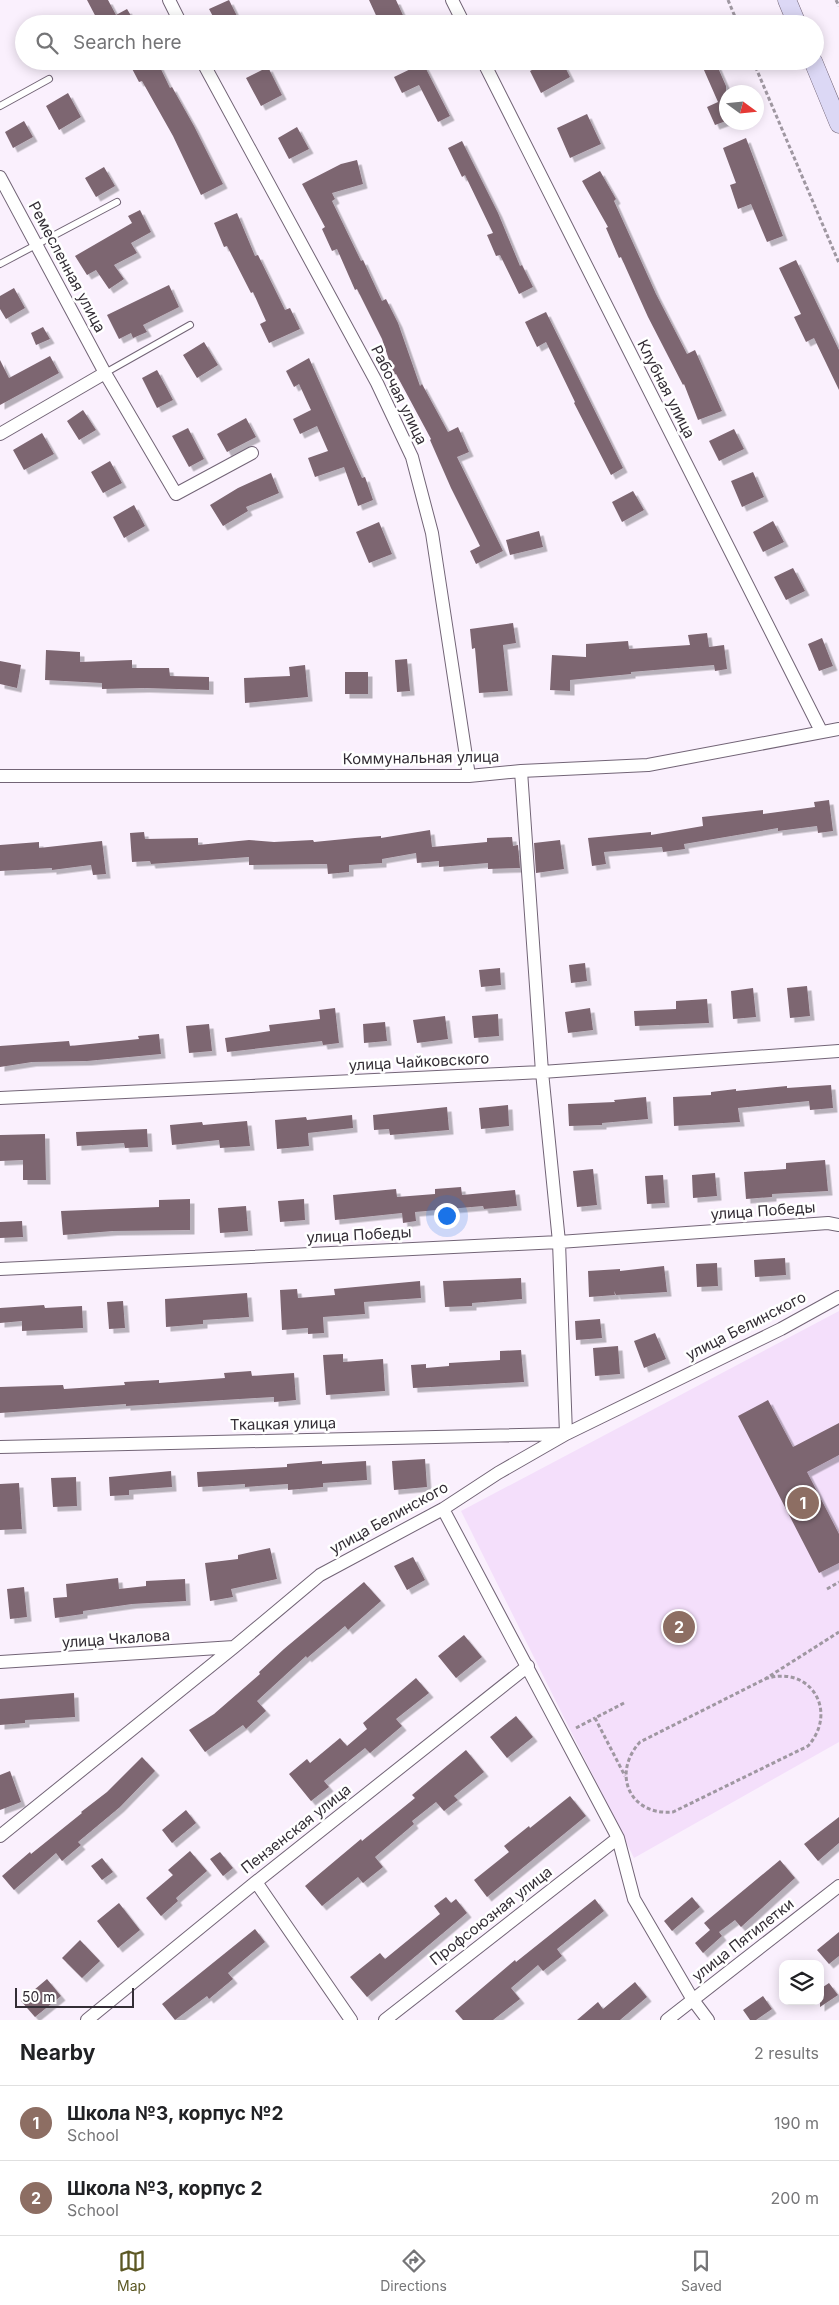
<!DOCTYPE html>
<html lang="en">
<head>
<meta charset="utf-8">
<style>
	:root { --surface:#fff; --page:#f6f6f6; --text:#202124; --muted:#757577; --line:#e0e0e0; --accent:#5c5824 }
	body { margin:0; font-family:Inter,sans-serif; background:var(--page); color:var(--text) }
	.controls { position:absolute; right:15px; bottom:15px; display:grid; overflow:hidden; border-radius:10px; box-shadow:0 2px 12px #0003 }
	.controls button { width:45px; height:45px; display:grid; place-items:center; padding:0; border:0; border-bottom:1px solid var(--line); background:var(--surface); color:var(--text); font:25px sans-serif }
	.compass { position:absolute; left:719px; top:85px; width:45px; height:45px; border-radius:50%; background:var(--surface); box-shadow:0 2px 12px #0003; rotate:105deg }
	.scale { position:absolute; left:15px; bottom:12px; width:119px; box-sizing:border-box; padding-left:5px; border:2px solid #332d35; border-top:0; font-size:14px; line-height:18px; white-space:nowrap; color:#332d35; -webkit-text-stroke:4px #fff; paint-order:stroke }
	.you { position:absolute; left:446px; top:1215px; width:18px; height:18px; margin:-12px; border:4px solid #fff; border-radius:50%; background:#1a73e8; box-shadow:0 0 0 8px #1a73e833 }
	.badge { display:grid; place-items:center; width:32px; height:32px; border-radius:50%; background:var(--accent); color:#fff; font-size:16px; font-weight:700 }
	.pin { position:absolute; translate:-50% -50%; border:2px solid #fff; box-shadow:0 1px 5px #0006 }
	.list { margin:0; padding:0; list-style:none }
	h2 { display:flex; justify-content:space-between; align-items:center; height:65px; margin:0; padding:0 20px; font-size:21px }
	h2 small { font-size:16px; font-weight:400; color:var(--muted) }
	.list li { display:grid; grid-template-columns:32px 1fr auto; gap:15px; align-items:center; box-sizing:border-box; height:75px; padding:0 20px; border-top:1px solid var(--line) }
	.list b { display:block; font-size:19px; white-space:nowrap }
	.list p { margin:0; font-size:16px; white-space:nowrap; color:var(--muted) }
	.list em { font-size:16px; font-style:normal; color:var(--muted) }
	.icon { flex:none; width:28px; height:28px; fill:none; stroke:currentColor; stroke-width:2; stroke-linecap:round; stroke-linejoin:round }
	.map { position:relative; flex:none; width:839px; height:2020px; overflow:hidden }
	.search { position:absolute; background:var(--surface); box-shadow:0 2px 12px #0003; left:15px; right:15px; top:15px; height:55px; display:flex; align-items:center; gap:12px; box-sizing:border-box; padding:0 18px; border-radius:28px; color:var(--muted); font-size:19px }
	.sheet { height:215px; background:var(--surface) }
	nav { display:flex; justify-content:space-around; align-items:center; box-sizing:border-box; height:70px; border-top:1px solid var(--line); background:var(--surface); font-size:14px; color:var(--muted) }
	nav a { display:grid; justify-items:center; gap:2px }
	nav .on { color:var(--accent) }
	.map>svg:first-child { display:block }
	.built { fill:#f4dffb }
	.building { fill:#7d6671; filter:url(#shadow) }
	.lines { fill:none; stroke-linecap:round; stroke-linejoin:round }
	.lane-casing { stroke:#726476; stroke-width:8 }
	.street-casing { stroke:#726476; stroke-width:14 }
	.secondary-casing { stroke:#726476; stroke-width:19 }
	.path { stroke:#9f97a1; stroke-width:3; stroke-dasharray:4 2.5; stroke-linecap:butt }
	.lane { stroke:#fff; stroke-width:6 }
	.street { stroke:#fff; stroke-width:12 }
	.secondary { stroke:#dcd8f5; stroke-width:18 }
	.labels { text-anchor:middle; stroke-width:5; stroke-linejoin:round; paint-order:stroke }
	.street-label { font-size:15px; fill:#332d35; stroke:#fff }
</style>
</head>
<body>
<div class="map">
<svg width="839" height="2020" viewBox="0 0 839 2020">
	<defs>
		<filter id="shadow"><feDropShadow dx="4.5" dy="4.5" stdDeviation="0" flood-color="#0004"/></filter>
	</defs>
	<rect width="100%" height="100%" fill="#faf0fd"/>
	<path class="built" d="M839 1311V1742L634 1858 461 1511Z"/>
	<path class="building" d="M87 0H108L116 15 127 9 136 24H101L104 22 103 19 98 21Z
		M229 0 241 24H217L209 9Z
		M369 0H396L407 24H380Z
		M128 61H157L170 88 172 87 194 126 223 184 201 195 173 136 142 81 139 82Z
		M549 61H562L570 77 541 93 530 71Z
		M700 61H715L726 86V121L715 125 707 107 718 102Z
		M423 63 450 116 438 122 419 85 402 93 394 77Z
		M268 67 282 95 261 106 246 78Z
		M68 93 81 117 59 130 46 106Z
		M587 114 601 144 570 158 557 128Z
		M24 121 33 137 13 148 5 132Z
		M297 127 309 149 289 159 278 138Z
		M746 138 783 236 767 242 751 204 738 209 730 185 736 183 723 148Z
		M462 141 498 213 520 266 522 265 533 287 519 294 500 255 496 256 487 235 493 233 465 175 462 177 448 148Z
		M357 160 363 184 332 193 335 199 332 201 361 261 363 260 382 301 386 299 398 323 420 386 422 384 448 432 458 427 469 452 457 457 503 551 476 564 470 551 480 546 451 488 430 440 431 439 396 374 394 375 382 339 357 289 355 290 337 249 332 251 322 229 325 227 302 184 341 164Z
		M104 167 115 186 96 197 85 178Z
		M600 171 616 199 614 201 656 294 687 354 695 350 722 411 698 420 684 384 683 385 648 317 621 257 619 258 606 228 608 227 582 181Z
		M140 210 151 232 131 243 137 253 114 265 124 279 109 289 96 270 87 275 75 256 132 223 128 216Z
		M237 213 255 256 258 255 285 310 290 308 300 329 269 343 260 324 266 321 253 292 251 293 227 246 224 247 214 223Z
		M796 260 839 350V390L814 338 806 342 794 317 801 314 779 268Z
		M169 285 179 307 143 325 147 332 133 338 131 333 119 339 107 315Z
		M14 288 25 308 6 319 0 309V296Z
		M546 312 623 468 611 475 574 403 575 402 546 342 537 347 525 322Z
		M43 327 50 339 36 345 31 333Z
		M204 342 218 365 197 378 183 355Z
		M50 356 59 373 0 405V360L9 378Z
		M309 358 362 478 365 477 373 500 358 506 344 467 315 477 308 458 328 451 317 426 300 434 293 419 311 410 299 384 294 387 286 371Z
		M157 370 173 400 157 408 142 378Z
		M83 410 96 430 79 440 67 421Z
		M246 418 256 437 227 452 217 434Z
		M188 428 204 459 189 467 172 436Z
		M734 429 744 449 719 461 709 441Z
		M42 433 54 454 24 470 13 450Z
		M110 461 122 483 103 493 91 472Z
		M753 472 764 497 742 507 731 481Z
		M271 473 279 493 246 507 248 511 223 526 210 505 238 488Z
		M633 491 644 510 622 522 612 502Z
		M134 505 145 526 124 538 113 517Z
		M773 521 784 542 763 552 753 532Z
		M379 522 392 554 369 563 356 532Z
		M539 531 543 547 510 555 506 540Z
		M793 568 805 591 786 600 774 577Z
		M513 623 516 643 503 645 508 691 479 693 475 648 472 649 470 629Z
		M707 633 709 647 724 645 727 669 715 671 714 665 631 672V674L570 680V691L550 690 552 655 586 657V644L628 641 629 649 690 645 688 635Z
		M822 638 833 666 819 671 808 644Z
		M46 650 80 652V662L132 660V668H169L170 676 209 677V690L145 688 102 689V683L45 680Z
		M407 659 410 691 397 692 395 660Z
		M0 661 21 665 17 688 0 684Z
		M305 665 308 697 245 703 244 678 290 676 289 667Z
		M345 672H368V694H345Z
		M829 800 833 831 818 833 817 826 778 831V828L684 844 685 849 663 852 662 847 604 852 606 864 592 866 588 838 651 832V835L703 826 702 817 763 810V814L815 807 814 802Z
		M430 830 432 847 487 842V838L512 837 513 846 518 845 520 868 488 869V863L439 867V861L417 863 416 853 382 859V863L349 865V872L328 874 327 864 249 865V857L151 864 150 861 132 862 130 833 144 832 145 839 198 838V845L249 840 274 842 313 840 314 842 355 838 381 836V838Z
		M560 840 564 869 536 873 534 843Z
		M102 841 106 874 93 875 91 865 52 870V868L0 871V845L39 842V848Z
		M585 963 587 981 571 983 569 965Z
		M500 968 501 985 481 987 479 970Z
		M807 986 810 1016 790 1018 787 988Z
		M753 988 756 1017 733 1019 731 991Z
		M707 999 709 1023 635 1026 634 1011 676 1009V1001Z
		M335 1008 339 1043 323 1045 322 1041 227 1052 225 1038 270 1031 269 1025 320 1019 319 1010Z
		M590 1008 593 1030 568 1033 565 1012Z
		M498 1014 499 1036 474 1038 472 1016Z
		M445 1016 448 1039 417 1043 413 1020Z
		M385 1022 387 1041 364 1043 363 1024Z
		M209 1024 212 1051 189 1053 186 1026Z
		M159 1034 161 1054 87 1061 32 1062 0 1067V1046L69 1041 70 1046 139 1039 138 1036Z
		M831 1085 833 1108 810 1110 809 1101 738 1108 740 1122 674 1126 673 1097 711 1095V1092L736 1089V1091L787 1086V1088Z
		M646 1097 648 1119 602 1123V1125L569 1126 568 1104 615 1102 614 1100Z
		M508 1105 509 1126 481 1129 479 1108Z
		M447 1107 449 1130 390 1135 389 1129 374 1130 373 1115Z
		M352 1115 353 1128 308 1133 309 1146 277 1149 275 1120 306 1117 307 1120Z
		M247 1121 250 1146 220 1148 219 1140 172 1145 170 1125 202 1122 203 1125Z
		M147 1129 148 1147 125 1148 124 1143 77 1146 76 1132Z
		M45 1134 46 1180H23V1160L0 1161V1135Z
		M825 1160 828 1191 772 1194V1197L746 1199 744 1172 786 1169V1163Z
		M593 1169 597 1205 577 1207 573 1171Z
		M715 1173 717 1196 693 1198 692 1175Z
		M663 1175 665 1203 647 1204 645 1176Z
		M461 1187 462 1195 515 1190 517 1206 484 1209 483 1206 415 1212 416 1221 403 1223 402 1213 335 1220 333 1195 396 1189 397 1197 435 1194V1189Z
		M190 1199V1230L113 1231 63 1235 61 1211 159 1207V1200Z
		M304 1199 305 1220 280 1222 278 1201Z
		M246 1206 248 1231 220 1233 218 1208Z
		M22 1221 23 1237 0 1238V1222Z
		M785 1258 786 1275 755 1277 754 1260Z
		M717 1263 718 1286 697 1287 696 1264Z
		M664 1266 667 1292 616 1295 614 1291 615 1295 589 1297 588 1271 620 1269V1271Z
		M521 1278 522 1299 472 1303V1306L445 1307 443 1281Z
		M420 1281 421 1298 364 1302 365 1314 323 1317 324 1333 308 1334V1328L282 1330 280 1290 297 1289 298 1298 335 1295 334 1289Z
		M247 1293 249 1317 203 1320V1324L166 1327 165 1299Z
		M123 1301 125 1328 109 1329 107 1302Z
		M44 1305 45 1308 82 1306 83 1328 22 1331V1321L0 1323V1308Z
		M600 1319 602 1338 576 1340 575 1321Z
		M655 1333 666 1359 644 1368 634 1341Z
		M618 1346 620 1374 595 1376 593 1348Z
		M521 1350 524 1382 413 1388 411 1365 426 1364V1368L449 1366V1363L500 1360V1351Z
		M343 1354V1362L383 1359 385 1391 326 1395 323 1355Z
		M251 1371 252 1376 294 1373 296 1400 274 1402V1397L126 1406V1404L0 1413V1387L63 1385 64 1389 125 1385 124 1382 159 1380V1383L225 1378 224 1373Z
		M768 1400 793 1447 839 1423V1455L807 1472 839 1534V1563L819 1573 738 1416Z
		M425 1459 427 1487 394 1490 392 1461Z
		M322 1461V1464L366 1461 367 1480 323 1483V1487L288 1490V1484L245 1487V1484L198 1487 197 1472 287 1467V1464Z
		M171 1471 172 1487 129 1490V1495L110 1496 109 1477Z
		M76 1477 77 1506 53 1507 51 1478Z
		M19 1483 22 1529 0 1530V1484Z
		M270 1548 277 1579 231 1589 233 1597 210 1601 205 1563 238 1559V1555Z
		M413 1557 425 1580 407 1590 394 1566Z
		M118 1578 119 1589 146 1586V1581L185 1579 186 1601 132 1604 83 1611V1614L55 1618 53 1598 67 1597 66 1584Z
		M364 1582 381 1601 348 1630 345 1626 307 1658 306 1656 257 1701 266 1711 246 1729 243 1725 205 1752 189 1730 214 1714 260 1674 259 1672 284 1649Z
		M24 1587 27 1617 10 1619 7 1589Z
		M464 1635 482 1657 456 1678 438 1656Z
		M416 1678 429 1693 396 1719 402 1726 370 1753 365 1748 324 1781 329 1787 311 1801 289 1774 307 1759 310 1763 340 1738 347 1746 367 1729 363 1723Z
		M74 1693 75 1717 25 1720V1723L0 1725V1699Z
		M516 1716 533 1737 507 1758 490 1737Z
		M466 1750 484 1772 454 1796 458 1800 444 1811 436 1802 412 1821 414 1824 375 1857 383 1867 363 1883 358 1877 322 1906 305 1886 361 1839 362 1841 415 1798 412 1795Z
		M142 1757 155 1771 120 1807 78 1842 81 1845 62 1861 56 1853 14 1890 2 1876 30 1852 31 1854 82 1813 81 1812 107 1792Z
		M10 1771 21 1802 0 1810V1775Z
		M570 1796 586 1816 487 1897 474 1880 509 1852 504 1846 529 1826 530 1828Z
		M186 1810 196 1823 172 1843 162 1830Z
		M839 1817V1843L818 1861 804 1844Z
		M190 1851 207 1871 176 1898 178 1901 161 1916 146 1898 173 1875 168 1870Z
		M220 1852 233 1868 223 1876 210 1859Z
		M102 1858 113 1872 102 1880 91 1866Z
		M780 1860 795 1878 741 1927 735 1920 719 1932 722 1936 703 1953 695 1943 710 1930 704 1923Z
		M446 1897 451 1903 456 1899 467 1913 367 1997 350 1977 380 1953 385 1959 440 1914 434 1906Z
		M692 1897 700 1907 672 1931 664 1921Z
		M595 1899 604 1911 557 1949 562 1956 543 1971 538 1965 511 1988 520 1999 493 2020H463L455 2011 515 1960 516 1962Z
		M119 1903 140 1930 118 1948 97 1921Z
		M255 1929 265 1942 228 1973 233 1979 209 1999 207 1996 175 2020 162 2004Z
		M839 1932V1956L829 1964 817 1950Z
		M80 1940 100 1961 82 1978 62 1958Z
		M47 1979 61 1996 35 2017 21 2001Z
		M635 1982 647 1997 620 2020H577L598 2002 603 2009Z
		M829 1983 838 1995 820 2007V1989Z
		M763 1996 772 2009 756 2020H750L743 2010Z"/>
	<g class="lines">
		<defs>
			<path id="lane" d="M0 106 49 79
				M0 264 117 202
				M105 373 190 325"/>
			<path id="street" d="M169 0 181 24
				M452 0 464 24
				M202 61 377 383 412 457 432 533 469 776
				M483 61 821 731
				M0 177 105 373
				M0 434 105 373 176 494 252 453
				M0 776H469L521 771 648 765 839 729
				M0 1098 542 1072 839 1051
				M0 1269 559 1242 828 1223 839 1225
				M0 1447 566 1434 559 1242 542 1072 521 771
				M443 1509 618 1838 634 1899 693 2000 708 2020
				M0 1662 234 1647
				M0 1836 234 1647 320 1575 443 1509 498 1473 566 1434 781 1329 839 1297
				M256 1882 351 2020
				M87 2020 256 1882 528 1666
				M385 2020 618 1838
				M667 2020 839 1886"/>
			<path id="secondary" d="M787 0 797 24
				M813 61 839 124"/>
		</defs>
		<use href="#lane" class="lane-casing"/>
		<use href="#street" class="street-casing"/>
		<use href="#secondary" class="secondary-casing"/>
		<path class="path" d="M728 0 738 24
			M836 0 839 6
			M753 61 839 263
			M827 1589 839 1582
			M765 1679C810 1664 839 1711 808 1746L673 1812C630 1816 611 1774 640 1742L765 1679 839 1632
			M624 1703 595 1718 625 1776
			M576 1728 595 1718"/>
		<use href="#lane" class="lane"/>
		<use href="#street" class="street"/>
		<use href="#secondary" class="secondary"/>
	</g>
	<g class="labels">
		<g class="street-label">
			<text transform="translate(67 267) rotate(62)" y="5">Ремесленная улица</text>
			<text transform="translate(666 389) rotate(63)" y="5">Клубная улица</text>
			<text transform="translate(399 395) rotate(64)" y="5">Рабочая улица</text>
			<text transform="translate(421 758) rotate(-1)" y="5">Коммунальная улица</text>
			<text transform="translate(419 1062) rotate(-3)" y="5">улица Чайковского</text>
			<text transform="translate(763 1211) rotate(-4)" y="5">улица Победы</text>
			<text transform="translate(359 1235) rotate(-3)" y="5">улица Победы</text>
			<text transform="translate(746 1326) rotate(-27)" y="5">улица Белинского</text>
			<text transform="translate(283 1424) rotate(-1)" y="5">Ткацкая улица</text>
			<text transform="translate(389 1518) rotate(-29)" y="5">улица Белинского</text>
			<text transform="translate(116 1639) rotate(-4)" y="5">улица Чкалова</text>
			<text transform="translate(296 1829) rotate(-38)" y="5">Пензенская улица</text>
			<text transform="translate(491 1916) rotate(-38)" y="5">Профсоюзная улица</text>
			<text transform="translate(743 1940) rotate(-38)" y="5">улица Пятилетки</text>
		</g>
	</g>
</svg>
<div class="controls">
<button><svg class="icon" aria-label="layers" viewBox="0 0 24 24"><path d="M12 4l9 5-9 5-9-5zM3 14l9 5 9-5"/></svg></button>
</div>
<svg class="compass" viewBox="-18 -18 36 36"><path d="M0-13l5 13h-10z" fill="#e53935"/><path d="M0 13l5-13h-10z" fill="#757577"/></svg>
<div class="scale">50 m</div>
<div class="you"></div>
<div class="pin badge" style="left:803px;top:1503px;background:#8d6e63">1</div>
<div class="pin badge" style="left:679px;top:1627px;background:#8d6e63">2</div>
<div class="search"><svg class="icon" aria-label="search" viewBox="0 0 24 24"><circle cx="10" cy="10" r="6"/><path d="M15 15l6 6"/></svg>Search here</div>
</div>
<section class="sheet">
<h2>Nearby<small>2 results</small></h2>
<ul class="list">
<li><span class="badge" style="background:#8d6e63">1</span><div><b>Школа №3, корпус №2</b><p>School</p></div><em>190 m</em></li>
<li><span class="badge" style="background:#8d6e63">2</span><div><b>Школа №3, корпус 2</b><p>School</p></div><em>200 m</em></li>
</ul>
</section>
<nav>
<a class="on"><svg class="icon" aria-label="map" viewBox="0 0 24 24"><path d="M3 6l6-2 6 2 6-2v14l-6 2-6-2-6 2zM9 4v14M15 6v14"/></svg>Map</a>
<a><svg class="icon" aria-label="directions" viewBox="0 0 24 24"><path d="M12 3l9 9-9 9-9-9zM9 14v-3h6M13 9l2 2-2 2"/></svg>Directions</a>
<a><svg class="icon" aria-label="saved" viewBox="0 0 24 24"><path d="M7 4h10v16l-5-4-5 4z"/></svg>Saved</a>
</nav>
</body>
</html>
